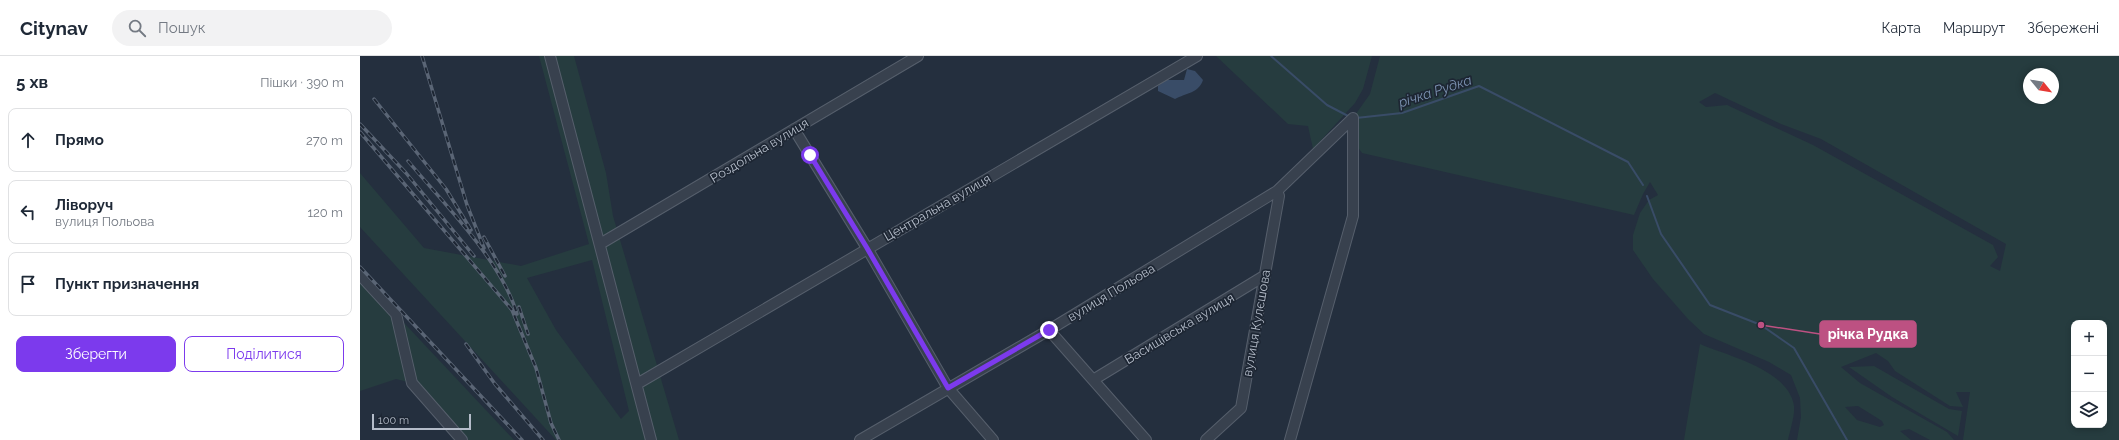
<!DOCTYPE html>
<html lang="uk">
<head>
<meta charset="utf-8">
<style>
	:root { --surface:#fff; --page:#f2f2f3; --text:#1f2937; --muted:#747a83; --line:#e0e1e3; --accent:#7c3aed }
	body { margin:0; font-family:Raleway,sans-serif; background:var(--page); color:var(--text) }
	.controls { position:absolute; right:12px; bottom:12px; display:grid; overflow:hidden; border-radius:8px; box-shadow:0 2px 6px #0003 }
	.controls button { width:36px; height:36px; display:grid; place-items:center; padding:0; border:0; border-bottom:1px solid var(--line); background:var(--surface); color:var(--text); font:20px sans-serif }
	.compass { position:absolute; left:1663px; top:12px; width:36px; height:36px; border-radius:50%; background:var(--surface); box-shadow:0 2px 6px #0003; rotate:120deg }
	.scale { position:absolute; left:12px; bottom:10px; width:99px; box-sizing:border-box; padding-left:4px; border:2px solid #b4bcc9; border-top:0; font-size:11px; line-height:14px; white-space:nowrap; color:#b4bcc9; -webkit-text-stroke:3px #1d2633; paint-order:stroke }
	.stop { position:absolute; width:12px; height:12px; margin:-9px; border:3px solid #7c3aed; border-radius:50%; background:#fff }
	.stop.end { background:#7c3aed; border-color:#fff; box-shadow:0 1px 4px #0008 }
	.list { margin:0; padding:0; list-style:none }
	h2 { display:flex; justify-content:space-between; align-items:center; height:52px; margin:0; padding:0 16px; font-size:17px }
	h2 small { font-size:13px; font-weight:400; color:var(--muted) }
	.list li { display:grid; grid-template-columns:26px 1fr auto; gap:12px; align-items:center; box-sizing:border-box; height:64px; margin:0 8px 8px; padding:0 8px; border:1px solid var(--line); border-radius:8px }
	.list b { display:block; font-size:15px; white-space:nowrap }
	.list p { margin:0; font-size:13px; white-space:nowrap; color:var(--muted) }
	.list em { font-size:13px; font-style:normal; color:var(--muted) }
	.actions { display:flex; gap:8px; padding:12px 16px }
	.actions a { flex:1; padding:9px 0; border:1px solid var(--accent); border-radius:8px; text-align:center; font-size:14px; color:var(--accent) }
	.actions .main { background:var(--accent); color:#fff }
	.icon { flex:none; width:22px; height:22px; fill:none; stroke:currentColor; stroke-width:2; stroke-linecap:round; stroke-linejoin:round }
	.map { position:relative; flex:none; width:1759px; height:384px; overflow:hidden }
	header { display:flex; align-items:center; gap:24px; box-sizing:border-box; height:56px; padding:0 20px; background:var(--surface); border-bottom:1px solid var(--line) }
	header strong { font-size:19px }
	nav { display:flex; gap:22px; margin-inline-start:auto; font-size:14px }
	.search { width:280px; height:36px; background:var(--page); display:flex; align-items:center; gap:10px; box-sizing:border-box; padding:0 14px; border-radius:22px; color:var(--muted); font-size:15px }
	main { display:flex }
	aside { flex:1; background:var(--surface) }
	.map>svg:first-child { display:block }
	.green { fill:#263c3f; fill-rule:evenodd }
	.water { fill:#394c67 }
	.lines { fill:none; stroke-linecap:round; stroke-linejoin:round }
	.stream { stroke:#394c67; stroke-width:2 }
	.minor-casing { stroke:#565f6c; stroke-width:12 }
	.minor { stroke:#38414e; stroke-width:10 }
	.rail-casing { stroke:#5a6575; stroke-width:3.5 }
	.rail { stroke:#1d2633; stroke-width:2; stroke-dasharray:6; stroke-linecap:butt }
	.route { stroke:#7c3aed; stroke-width:5 }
	.labels { text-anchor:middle; stroke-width:3.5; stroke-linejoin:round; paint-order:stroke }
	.street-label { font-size:13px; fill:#b4bcc9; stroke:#1d2633 }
	.water-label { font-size:14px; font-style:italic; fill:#7c92b1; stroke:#1d2633 }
	.leader { fill:none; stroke:#bd5182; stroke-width:1.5 }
	.callout-dot { fill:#bd5182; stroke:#1d2633; stroke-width:1.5 }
	.callout { fill:#bd5182; stroke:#bd5182; stroke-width:1.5 }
	.callout-label { font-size:14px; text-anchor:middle; font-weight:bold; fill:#fff }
</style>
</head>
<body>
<header>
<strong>Citynav</strong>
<div class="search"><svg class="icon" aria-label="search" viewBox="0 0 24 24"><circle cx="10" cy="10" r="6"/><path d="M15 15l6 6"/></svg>Пошук</div>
<nav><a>Карта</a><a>Маршрут</a><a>Збережені</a></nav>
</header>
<main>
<aside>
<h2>5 хв<small>Пішки · 390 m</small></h2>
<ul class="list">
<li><svg class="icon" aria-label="ahead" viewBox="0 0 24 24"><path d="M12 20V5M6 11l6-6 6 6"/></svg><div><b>Прямо</b></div><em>270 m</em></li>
<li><svg class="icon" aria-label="left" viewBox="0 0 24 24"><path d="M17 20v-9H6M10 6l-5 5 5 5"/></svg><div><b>Ліворуч</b><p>вулиця Польова</p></div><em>120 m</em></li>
<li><svg class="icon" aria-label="arrive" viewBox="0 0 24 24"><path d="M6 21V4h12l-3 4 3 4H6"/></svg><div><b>Пункт призначення</b></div></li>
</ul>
<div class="actions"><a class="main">Зберегти</a><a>Поділитися</a></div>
</aside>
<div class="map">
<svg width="1759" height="384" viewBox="0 0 1759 384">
	<rect width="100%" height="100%" fill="#242f3e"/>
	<path class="green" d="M179 0H214L246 117 253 160 319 384H196L0 171V117L64 192 161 210 229 188ZM232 204 269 355 261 363 196 274 167 222Z
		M856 0H1012L1003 33 995 47 953 93 948 70 928 68Z
		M1020 0H1759V384H1603L1610 336H1596L1603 351 1590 350 1535 315 1528 305 1516 297 1481 311 1500 327 1587 376 1594 384H1570L1549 373 1540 375 1551 384H1437L1441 361 1440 342 1431 319 1409 306 1344 278 1328 263 1293 223 1273 194V179L1280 157 1289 144 1298 139 1290 126 1283 138 1274 159 1002 97 993 84V62L1010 38ZM1669 18H1693V42H1669ZM1355 37 1421 68 1461 83 1646 188 1640 215 1630 210 1638 201 1633 189 1453 89 1367 49 1346 51 1339 46ZM1714 267H1744V369H1714ZM1498 350 1522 365 1524 369 1520 371 1497 364 1485 351Z
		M0 220 154 384H102L52 327 36 323 0 335Z
		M1340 288C1368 300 1429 314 1434 350 1435 360 1430 374 1428 384H1324Z
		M1514 310 1589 353 1602 355 1598 380 1532 341 1489 311Z"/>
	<path class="water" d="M827 13 835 15 843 24C839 37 826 37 815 43L798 35V30L806 24H824Z"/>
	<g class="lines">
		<path class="stream" d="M911 0 967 49 990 61
			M996 62 1042 57 1119 30 1268 106 1283 129
			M1287 140 1301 178 1350 249 1401 269 1434 292 1487 384"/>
		<defs>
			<path id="minor" d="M190 0 291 384
				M434 73 507 192 588 332 633 384
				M240 188 558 0
				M0 219 36 258 52 327 102 384
				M689 274 786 384
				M733 324 904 220
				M277 328 837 0
				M500 384 689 274 917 135 993 62
				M846 384 881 352 919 140 917 135
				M930 384 993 160V62"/>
		</defs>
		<use href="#minor" class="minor-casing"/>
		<use href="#minor" class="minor"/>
		<defs>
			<path id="rail" d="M62 0 107 149 124 192
				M14 43 86 133 111 174
				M0 68 46 117 114 200
				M0 76 152 254 176 312 191 367 199 384
				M48 105C84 148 141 204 157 258
				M124 181 145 220
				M0 211 162 384
				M159 251 168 278
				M106 288 135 328 183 384"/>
		</defs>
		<use href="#rail" class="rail-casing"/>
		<use href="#rail" class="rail"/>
	</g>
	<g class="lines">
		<path class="route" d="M450 99 507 192 588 332 689 274"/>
	</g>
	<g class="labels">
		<g class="street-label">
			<text transform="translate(399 94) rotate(-31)" y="5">Роздольна вулиця</text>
			<text transform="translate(577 151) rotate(-30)" y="5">Центральна вулиця</text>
			<text transform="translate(751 236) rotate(-31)" y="5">вулиця Польова</text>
			<text transform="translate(896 267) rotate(-80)" y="5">вулиця Кулєшова</text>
			<text transform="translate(819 272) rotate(-31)" y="5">Васищівська вулиця</text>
		</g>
		<g class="water-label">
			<text transform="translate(1075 35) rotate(-18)" y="5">річка Рудка</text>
		</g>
	</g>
	<path class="leader" d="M1401 269L1460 278"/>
	<circle class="callout-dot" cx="1401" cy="269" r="4"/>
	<rect class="callout" x="1460" y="265" width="96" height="26" rx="4"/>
	<g class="callout-label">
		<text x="1508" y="283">річка Рудка</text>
	</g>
</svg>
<div class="controls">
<button>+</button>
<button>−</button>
<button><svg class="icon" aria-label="layers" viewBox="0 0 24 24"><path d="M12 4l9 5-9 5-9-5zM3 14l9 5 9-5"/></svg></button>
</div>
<svg class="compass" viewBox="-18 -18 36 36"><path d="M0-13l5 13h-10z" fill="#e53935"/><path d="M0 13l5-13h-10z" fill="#747a83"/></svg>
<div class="scale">100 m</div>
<div class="stop" style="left:450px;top:99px"></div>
<div class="stop end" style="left:689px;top:274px"></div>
</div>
</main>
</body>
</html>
